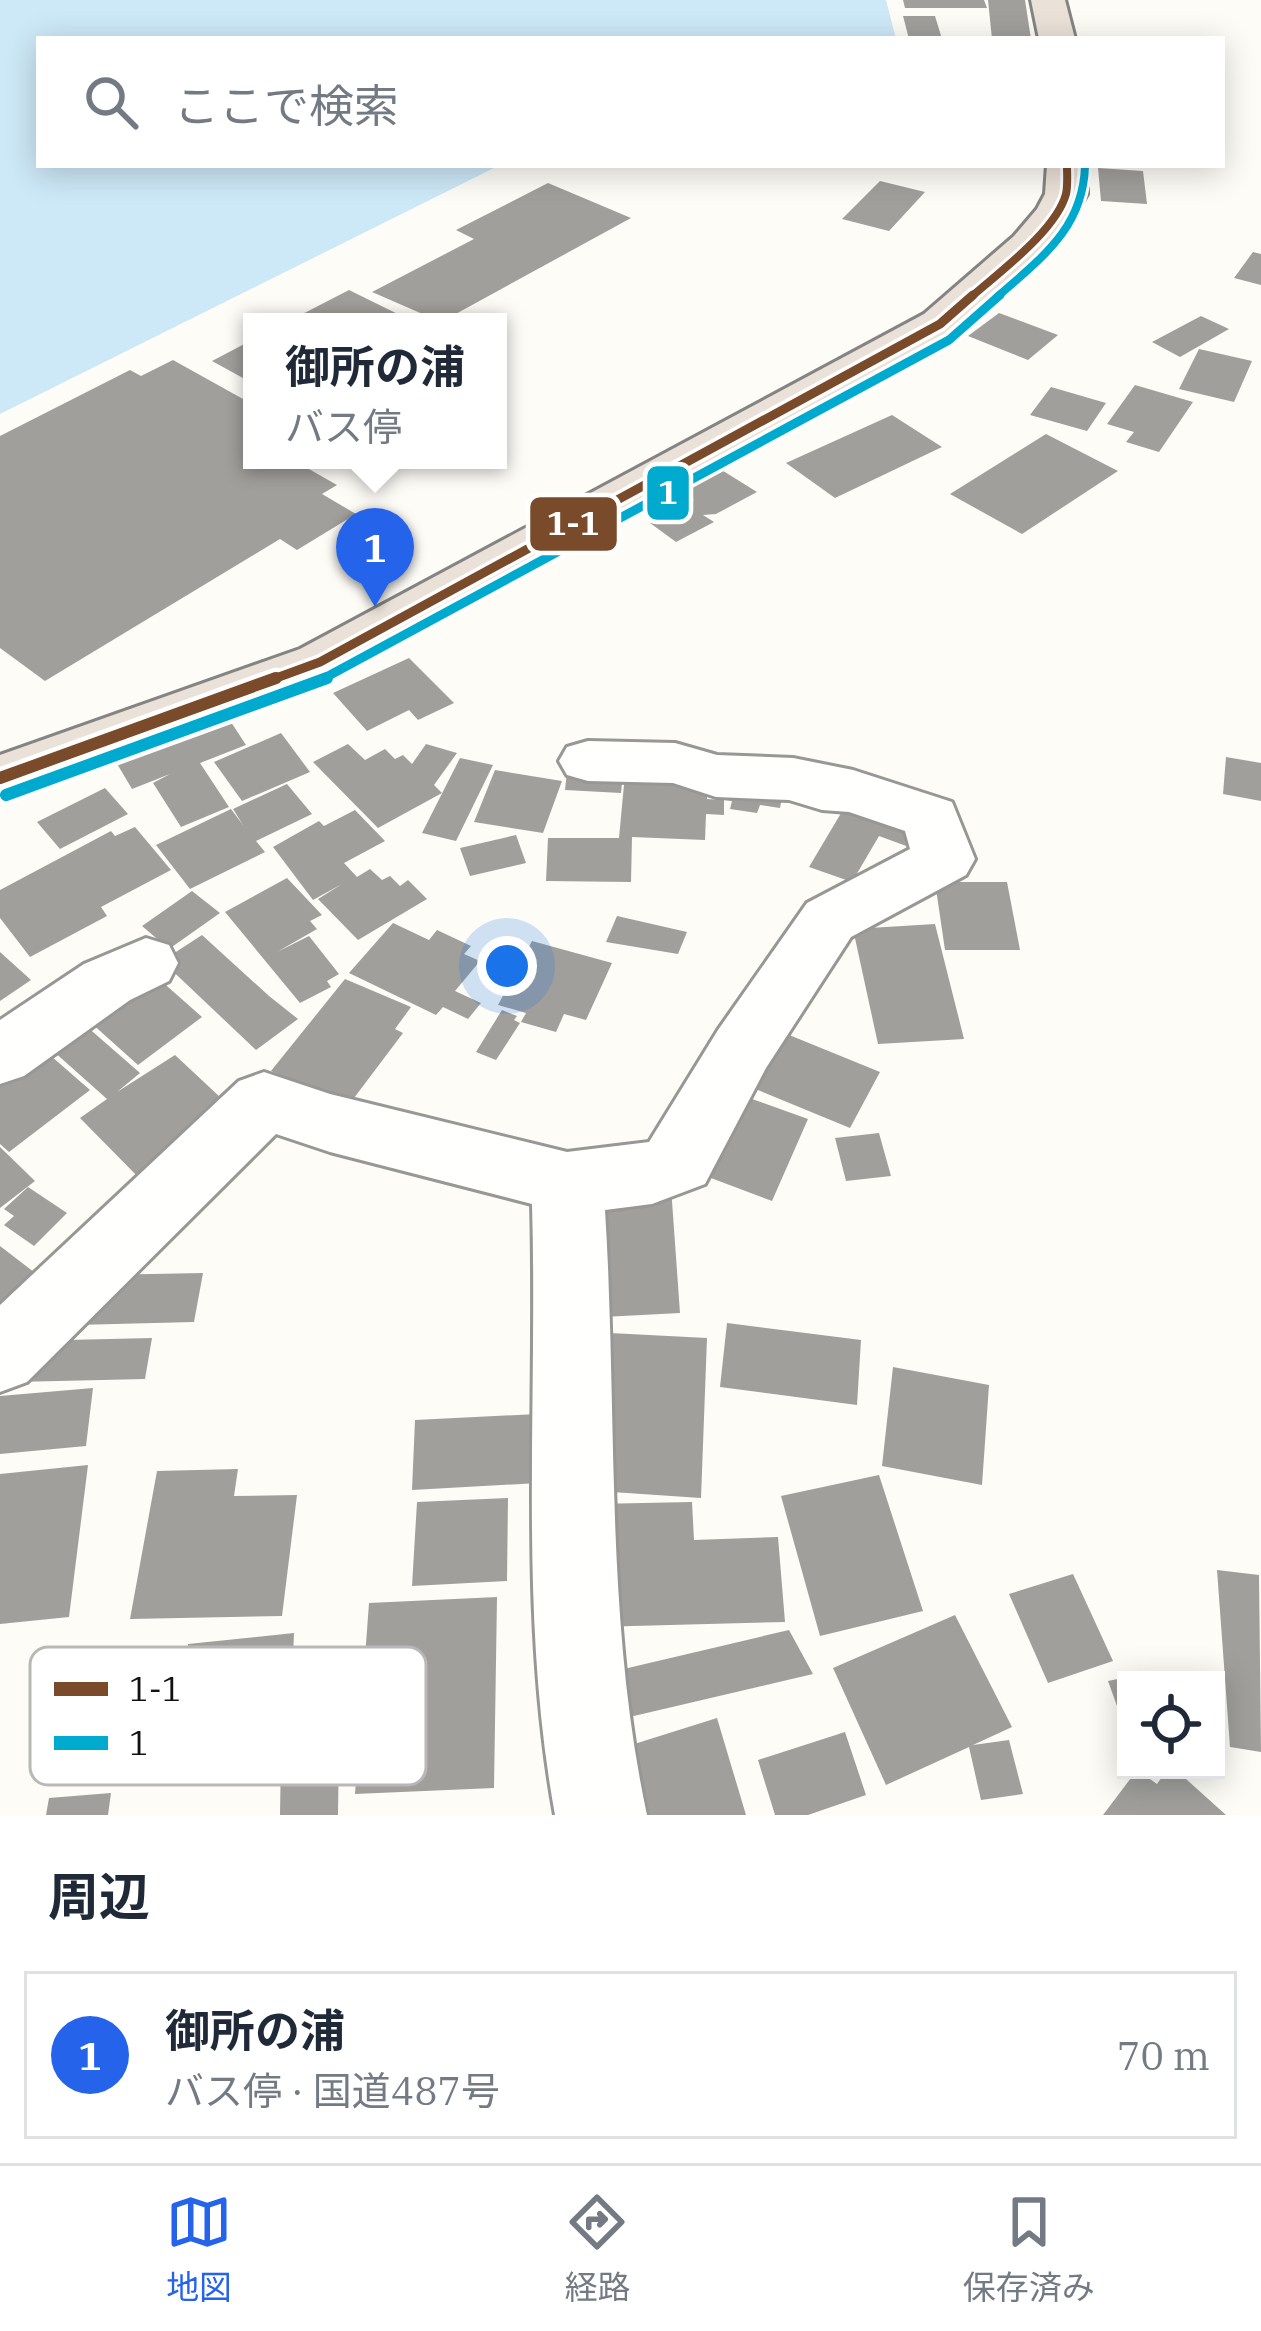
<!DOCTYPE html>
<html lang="ja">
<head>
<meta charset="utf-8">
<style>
	:root { --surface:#fff; --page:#f2f2f3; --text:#1f2937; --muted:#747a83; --line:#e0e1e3; --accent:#2563eb }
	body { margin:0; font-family:"IBM Plex Serif","Noto Sans JP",serif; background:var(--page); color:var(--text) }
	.controls { position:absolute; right:36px; bottom:36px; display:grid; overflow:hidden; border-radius:0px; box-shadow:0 6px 30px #0003 }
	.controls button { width:108px; height:108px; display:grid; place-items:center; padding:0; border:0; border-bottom:3px solid var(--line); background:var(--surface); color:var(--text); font:60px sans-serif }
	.you { position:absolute; left:507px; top:966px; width:42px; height:42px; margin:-30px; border:9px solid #fff; border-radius:50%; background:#1a73e8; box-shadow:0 0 0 18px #1a73e833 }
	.badge { display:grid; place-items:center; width:78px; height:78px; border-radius:50%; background:var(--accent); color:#fff; font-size:39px; font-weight:700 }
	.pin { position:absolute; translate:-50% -99px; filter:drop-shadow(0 3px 6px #0008) }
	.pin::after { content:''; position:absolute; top:63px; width:42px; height:36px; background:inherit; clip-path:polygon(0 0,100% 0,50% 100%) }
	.popup { position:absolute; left:243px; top:313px; width:264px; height:156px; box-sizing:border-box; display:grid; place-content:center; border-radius:0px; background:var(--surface); filter:drop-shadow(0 3px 9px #0005); font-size:39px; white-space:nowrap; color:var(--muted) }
	.popup b { font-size:45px; color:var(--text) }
	.popup::after { content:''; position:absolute; left:50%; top:100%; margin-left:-24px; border:24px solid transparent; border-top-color:var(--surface) }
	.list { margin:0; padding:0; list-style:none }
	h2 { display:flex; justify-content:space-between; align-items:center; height:156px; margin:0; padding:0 48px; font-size:51px }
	h2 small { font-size:39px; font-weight:400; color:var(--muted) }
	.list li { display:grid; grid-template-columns:78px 1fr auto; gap:36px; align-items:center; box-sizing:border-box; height:168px; margin:0 24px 24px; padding:0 24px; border:3px solid var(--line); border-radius:0px }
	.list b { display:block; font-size:45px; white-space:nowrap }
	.list p { margin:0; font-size:39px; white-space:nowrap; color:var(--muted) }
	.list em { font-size:39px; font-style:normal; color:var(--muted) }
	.icon { flex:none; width:66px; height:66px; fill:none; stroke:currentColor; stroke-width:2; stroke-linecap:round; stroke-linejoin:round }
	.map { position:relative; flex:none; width:1261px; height:1815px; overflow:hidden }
	.search { position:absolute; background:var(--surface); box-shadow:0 6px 30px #0003; left:36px; right:36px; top:36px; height:132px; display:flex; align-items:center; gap:30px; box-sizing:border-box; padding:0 42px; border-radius:0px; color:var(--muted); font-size:45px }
	.sheet { height:348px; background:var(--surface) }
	nav { display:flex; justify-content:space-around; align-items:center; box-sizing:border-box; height:168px; border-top:3px solid var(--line); background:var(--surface); font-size:33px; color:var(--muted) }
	nav a { display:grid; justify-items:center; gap:6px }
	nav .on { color:var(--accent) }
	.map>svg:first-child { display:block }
	.water { fill:#cde8f7 }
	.building { fill:#a19f9c }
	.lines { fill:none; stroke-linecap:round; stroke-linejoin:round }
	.street-casing { stroke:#979795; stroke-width:6 }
	.highway-casing { stroke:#858482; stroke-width:6 }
	.street { fill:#fffffe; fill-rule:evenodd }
	.highway { fill:#eae1d8; fill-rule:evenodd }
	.bus-1-far2-casing { stroke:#fff; stroke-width:14 }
	.bus-1-far1-casing { stroke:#fff; stroke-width:16 }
	.bus-1-casing { stroke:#fff; stroke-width:21 }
	.bus-2-far2-casing { stroke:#fff; stroke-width:14 }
	.bus-2-far1-casing { stroke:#fff; stroke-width:16 }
	.bus-2-casing { stroke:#fff; stroke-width:21 }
	.bus-1-far2 { stroke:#7a4b2a; stroke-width:8 }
	.bus-1-far1 { stroke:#7a4b2a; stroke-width:9 }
	.bus-1 { stroke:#7a4b2a; stroke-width:12 }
	.bus-2-far2 { stroke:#00a9ce; stroke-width:8 }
	.bus-2-far1 { stroke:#00a9ce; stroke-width:9 }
	.bus-2 { stroke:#00a9ce; stroke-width:12 }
	.key { fill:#fff; stroke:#b8b8b8; stroke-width:3 }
	.key-label { font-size:33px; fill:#111 }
	.line-badge { stroke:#fff; stroke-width:4.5 }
	.badge-label { font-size:33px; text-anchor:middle; font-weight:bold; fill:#fff }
</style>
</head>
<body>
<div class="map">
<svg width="1261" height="1815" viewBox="0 0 1261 1815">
	<rect width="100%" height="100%" fill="#fdfcf7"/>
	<path class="water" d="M0 0H886L896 39H39V165H500L0 414Z"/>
	<path class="building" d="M903 0H984L987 8H905Z
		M988 0H1025L1031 39H992Z
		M903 16H935L942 39H909Z
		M1098 168 1143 171 1147 204 1101 201Z
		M880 181 925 192 889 231 842 219Z
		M548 183 631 218 441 322 372 292 474 239 456 230Z
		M1253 252 1261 254V285L1234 278Z
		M349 290 414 322H287Z
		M999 313 1058 335 1028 360 968 336Z
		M1201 316 1229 329 1180 357 1152 342Z
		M252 340V383L212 361Z
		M1199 349 1252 361 1234 402 1179 389Z
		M173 360 252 404V460H293L337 485 322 494 356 514 297 550 280 539 45 681 0 648V436L130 370 141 376Z
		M1135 385 1193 402 1159 452 1126 442 1134 432 1107 424Z
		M1051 387 1106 403 1087 431 1030 415Z
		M892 415 942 447 835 498 786 463Z
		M1046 434 1118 471 1022 534 950 494Z
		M720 469 757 492 716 514 703 515 714 522 676 542 650 523 694 500 679 490Z
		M409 658 454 703 418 720 409 710 367 731 333 693Z
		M229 719 246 745 200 763 229 807 181 827 153 783 170 774 132 789 116 762Z
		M281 733 310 772 242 801 214 762Z
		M348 744 365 760 385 749 395 759 403 755 412 764 426 744 457 753 434 785 442 793 378 828 313 762Z
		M1226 757 1261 763V801L1223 794Z
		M460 758 493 765 456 841 422 833Z
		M495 770 562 781 543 833 474 822Z
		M567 771 623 773 621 793 565 790Z
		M625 774 708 778 707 799 724 800V815L706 814 705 840 632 837 631 882 546 881 548 838H619Z
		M730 778 784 786 780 808 760 805 757 813 730 809 732 801 726 800Z
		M287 784 312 814 256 841 265 852 190 889 156 845 231 809 243 825 233 809Z
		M105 788 128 814 60 849 37 822Z
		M853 793 925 819 909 847 879 836 852 882 809 867Z
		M355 810 385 841 344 863 357 877 370 869 382 880 390 876 400 886 408 880 427 899 358 940 318 899 342 884 313 900 273 847 319 821 324 826Z
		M135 827 171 870 101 907 107 916 30 957 0 918V890L111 831 115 836Z
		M516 835 526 863 470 876 460 848Z
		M287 878 322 915 310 921 317 929 277 952 309 936 339 974 327 981 331 987 300 1003 225 912Z
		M935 882H1007L1020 950H945Z
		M192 891 220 913 169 949 142 926Z
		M617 916 687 932 678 954 606 942Z
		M393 923 429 940 437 930 471 946 464 954 480 961 455 991 481 1003 468 1019 443 1007 436 1015 349 973Z
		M935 924 964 1039 878 1044 853 929Z
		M202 935 269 996 298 1019 256 1050 162 961Z
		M532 941 612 963 586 1020 564 1014 556 1032 521 1022 526 1013 498 1005Z
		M0 952 31 980 0 1001Z
		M159 979 202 1017 138 1065 80 1013Z
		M345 979 411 1007 395 1029 403 1033 348 1106 271 1071Z
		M502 1010 517 1016 514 1020 520 1023 496 1060 476 1052Z
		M85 1025 140 1073 117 1092 175 1055 236 1112 143 1182 80 1118 107 1099 52 1050Z
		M772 1028 880 1072 850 1128 741 1083Z
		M35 1042 90 1090 9 1152 0 1144V1068Z
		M730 1091 808 1119 772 1201 695 1172Z
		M879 1133 891 1176 846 1181 835 1138Z
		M0 1147 35 1181 0 1208Z
		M28 1187 67 1213 34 1246 4 1225 14 1216 4 1209Z
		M671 1187 680 1313 584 1318 580 1191Z
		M0 1246 56 1289 0 1310Z
		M203 1273 194 1322 75 1325 99 1275Z
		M727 1323 861 1340 857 1405 720 1387Z
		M610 1333 707 1338 701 1498 597 1491Z
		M152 1338 145 1379 15 1382 24 1341Z
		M893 1367 989 1385 982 1485 882 1466Z
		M93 1388 86 1446 0 1454V1396Z
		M537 1414 538 1483 412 1490 415 1420Z
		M88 1465 69 1617 0 1624V1474Z
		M238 1469 234 1496 297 1495 282 1616 130 1619 157 1471Z
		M879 1475 923 1611 820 1636 781 1496Z
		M508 1498 507 1581 412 1586 417 1502Z
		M692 1502 694 1540 778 1537 785 1622 595 1627 593 1504Z
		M1217 1570 1259 1575 1261 1752 1230 1747Z
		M1073 1574 1113 1661 1048 1683 1009 1594Z
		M497 1597 494 1788 355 1794 369 1603Z
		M955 1615 1012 1727 973 1745 1009 1740 1023 1794 981 1800 969 1747 886 1785 833 1668Z
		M789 1630 813 1674 621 1719 611 1672Z
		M294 1633 291 1707 234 1714 233 1742 180 1747 188 1644Z
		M169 1652 160 1772 63 1782 77 1662Z
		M1147 1673 1150 1680H1126V1716L1121 1717 1108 1681Z
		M717 1718 746 1815H628L612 1751Z
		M845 1732 866 1795 808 1815H775L758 1760Z
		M339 1746 338 1815H280L281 1753Z
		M1137 1770 1157 1784 1167 1770H1176L1226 1815H1103Z
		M111 1793 108 1815H46L49 1798Z"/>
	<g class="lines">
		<defs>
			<path id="street" d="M588 741 675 743 717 755 793 758 853 770 952 802 975 859 966 875 851 937 766 1068 705 1184 652 1204 605 1210C618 1413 604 1614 647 1815H555C518 1612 538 1409 532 1204L330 1152 276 1134 27 1382 0 1392V1305L239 1081 264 1072 330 1094 567 1152 649 1142 718 1030 807 903 910 849 905 831 849 812 822 810 789 800 716 797 673 783 588 781 567 775 559 761 567 747Z
				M146 938 169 945 178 963 169 981 130 1000 24 1076 0 1084V1020L84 964Z"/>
			<path id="highway" d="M1031 0H1065L1075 39H1039Z
				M1047 165H1087V194L1070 223 1044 254 956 334 340 675 0 800V755L300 649 924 314 1014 236 1037 209 1045 194Z"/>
		</defs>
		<use href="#street" class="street-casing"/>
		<use href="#highway" class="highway-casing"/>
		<use href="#street" class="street"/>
		<use href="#highway" class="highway"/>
		<defs>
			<path id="bus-1-far2" d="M970 298C998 273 1056 231 1066 194 1068 185 1067 174 1067 165"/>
			<path id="bus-1-far1" d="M268 681 320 662 940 324 973 295"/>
			<path id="bus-1" d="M0 778 276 678"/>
			<path id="bus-2-far2" d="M996 298C1041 258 1083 229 1085 166"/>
			<path id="bus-2-far1" d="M319 681 949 340 1000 295"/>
			<path id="bus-2" d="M6 795 327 678"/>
		</defs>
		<use href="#bus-1-far2" class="bus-1-far2-casing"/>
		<use href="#bus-1-far1" class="bus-1-far1-casing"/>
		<use href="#bus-1" class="bus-1-casing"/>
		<use href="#bus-2-far2" class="bus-2-far2-casing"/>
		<use href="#bus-2-far1" class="bus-2-far1-casing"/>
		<use href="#bus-2" class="bus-2-casing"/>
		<use href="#bus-1-far2" class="bus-1-far2"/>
		<use href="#bus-1-far1" class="bus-1-far1"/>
		<use href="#bus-1" class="bus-1"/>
		<use href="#bus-2-far2" class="bus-2-far2"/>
		<use href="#bus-2-far1" class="bus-2-far1"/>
		<use href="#bus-2" class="bus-2"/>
	</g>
	<rect x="30" y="1647" width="396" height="138" rx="18" class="key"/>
	<rect x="54" y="1682" width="54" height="14" fill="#7a4b2a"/>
	<rect x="54" y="1736" width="54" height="14" fill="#00a9ce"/>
	<g class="key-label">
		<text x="129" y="1701">1-1</text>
		<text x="129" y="1755">1</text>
	</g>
	<g class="line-badge">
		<rect x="645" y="464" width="46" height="58" rx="12" fill="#00a9ce"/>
		<rect x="528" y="495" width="91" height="58" rx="12" fill="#7a4b2a"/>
	</g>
	<g class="badge-label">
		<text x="668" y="504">1</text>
		<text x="573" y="535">1-1</text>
	</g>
</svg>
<div class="controls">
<button><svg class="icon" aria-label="locate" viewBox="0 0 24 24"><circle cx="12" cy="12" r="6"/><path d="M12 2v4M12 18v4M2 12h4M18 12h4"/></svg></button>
</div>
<div class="you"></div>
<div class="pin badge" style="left:375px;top:607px">1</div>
<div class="popup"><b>御所の浦</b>バス停</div>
<div class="search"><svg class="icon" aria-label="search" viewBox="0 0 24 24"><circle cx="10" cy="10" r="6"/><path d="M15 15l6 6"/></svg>ここで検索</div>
</div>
<section class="sheet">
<h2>周辺<small></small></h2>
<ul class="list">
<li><span class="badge">1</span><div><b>御所の浦</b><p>バス停 · 国道487号</p></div><em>70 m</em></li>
</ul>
</section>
<nav>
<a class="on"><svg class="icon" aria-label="map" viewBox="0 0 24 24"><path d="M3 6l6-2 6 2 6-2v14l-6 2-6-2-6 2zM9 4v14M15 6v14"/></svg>地図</a>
<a><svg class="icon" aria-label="directions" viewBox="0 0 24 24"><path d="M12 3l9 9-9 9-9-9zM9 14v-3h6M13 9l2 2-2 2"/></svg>経路</a>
<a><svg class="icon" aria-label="saved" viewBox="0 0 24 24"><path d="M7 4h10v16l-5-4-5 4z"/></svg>保存済み</a>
</nav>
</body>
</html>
